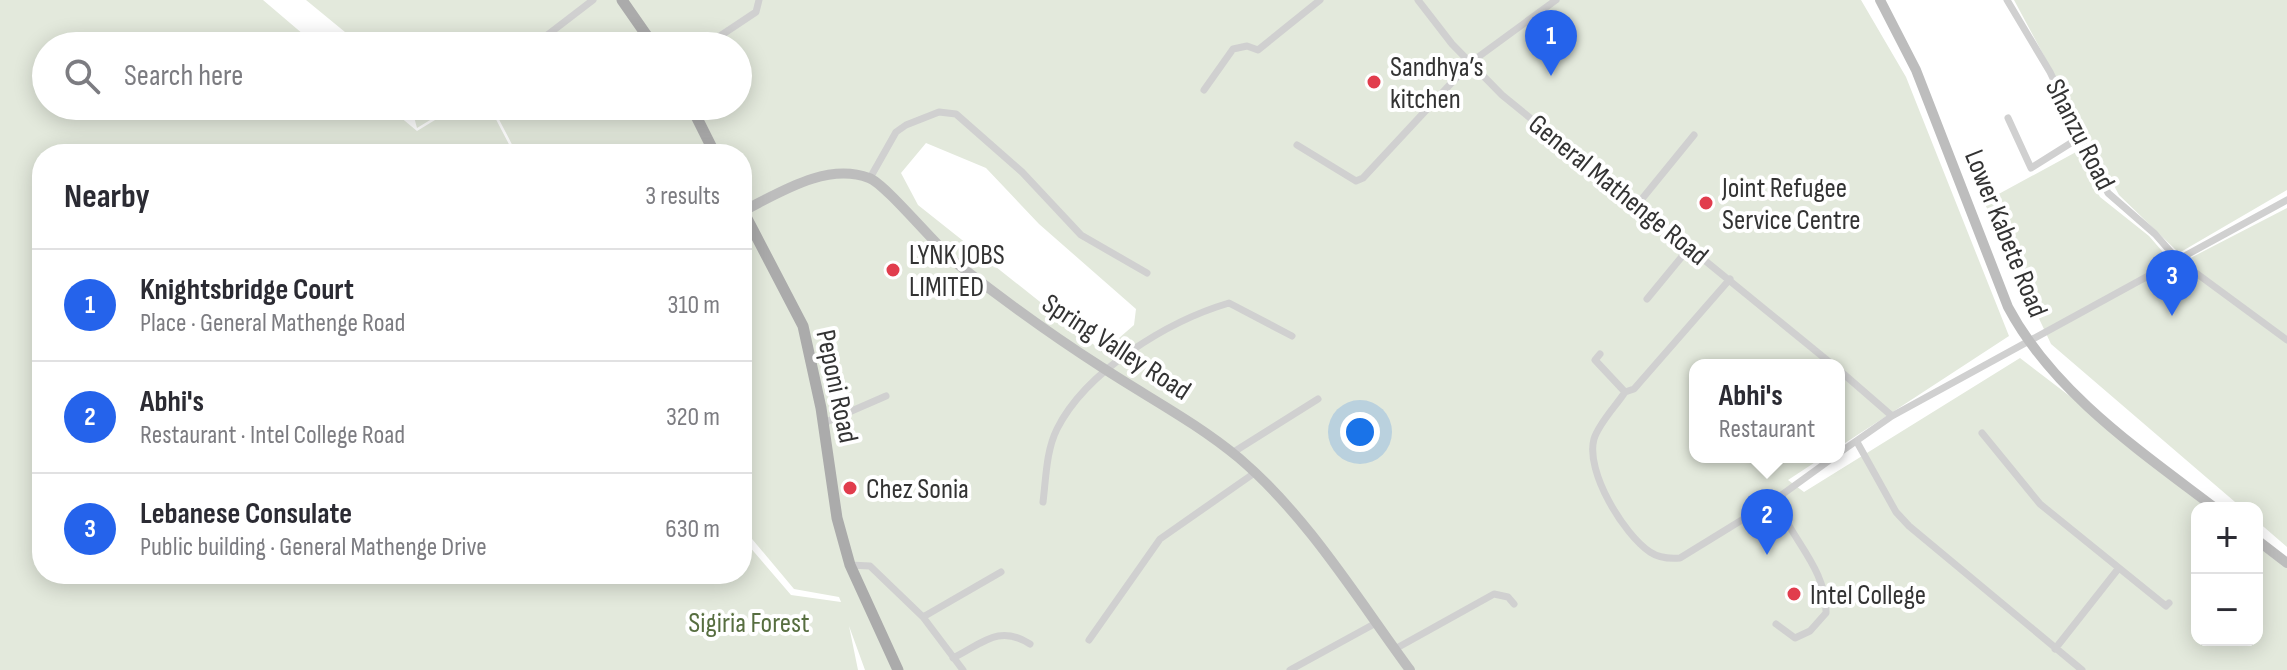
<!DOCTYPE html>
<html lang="en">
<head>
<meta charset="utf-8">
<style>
	:root { --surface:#fff; --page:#f2f2f3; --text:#2b2b33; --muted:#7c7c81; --line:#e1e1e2; --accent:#2563eb }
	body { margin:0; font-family:"Sofia Sans Condensed",sans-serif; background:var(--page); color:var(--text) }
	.controls { position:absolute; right:24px; bottom:24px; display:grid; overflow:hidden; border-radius:16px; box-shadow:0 4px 20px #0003 }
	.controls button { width:72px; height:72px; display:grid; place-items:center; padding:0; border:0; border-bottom:2px solid var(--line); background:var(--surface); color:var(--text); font:40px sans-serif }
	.you { position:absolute; left:1360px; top:432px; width:28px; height:28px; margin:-20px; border:6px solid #fff; border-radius:50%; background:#1a73e8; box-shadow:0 0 0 12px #1a73e833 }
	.badge { display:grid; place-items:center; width:52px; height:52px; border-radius:50%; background:var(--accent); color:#fff; font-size:26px; font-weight:700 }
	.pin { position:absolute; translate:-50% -66px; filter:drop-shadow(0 2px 4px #0008) }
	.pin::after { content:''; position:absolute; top:42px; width:28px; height:24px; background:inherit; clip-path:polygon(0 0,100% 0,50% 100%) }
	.popup { position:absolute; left:1689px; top:359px; width:156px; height:104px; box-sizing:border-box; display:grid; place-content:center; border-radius:16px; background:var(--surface); filter:drop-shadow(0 2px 6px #0005); font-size:26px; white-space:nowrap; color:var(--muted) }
	.popup b { font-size:30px; color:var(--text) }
	.popup::after { content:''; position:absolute; left:50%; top:100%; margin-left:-16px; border:16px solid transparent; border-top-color:var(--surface) }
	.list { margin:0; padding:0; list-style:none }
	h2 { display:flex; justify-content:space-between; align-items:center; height:104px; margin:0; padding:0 32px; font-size:34px }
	h2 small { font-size:26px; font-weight:400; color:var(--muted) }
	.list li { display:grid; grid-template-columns:52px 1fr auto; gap:24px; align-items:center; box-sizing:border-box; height:112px; padding:0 32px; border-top:2px solid var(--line) }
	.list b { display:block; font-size:30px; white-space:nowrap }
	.list p { margin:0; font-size:26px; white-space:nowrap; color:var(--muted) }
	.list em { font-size:26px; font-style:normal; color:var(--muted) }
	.icon { flex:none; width:44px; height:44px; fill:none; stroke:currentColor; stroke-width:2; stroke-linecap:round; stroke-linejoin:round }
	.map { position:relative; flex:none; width:2287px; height:670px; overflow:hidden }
	.search { position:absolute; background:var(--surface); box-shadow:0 4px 20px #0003; left:32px; top:32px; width:720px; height:88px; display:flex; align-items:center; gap:20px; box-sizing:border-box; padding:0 28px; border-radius:44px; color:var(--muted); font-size:30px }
	.panel { position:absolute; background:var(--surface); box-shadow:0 4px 20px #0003; left:32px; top:144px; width:720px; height:440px; border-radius:32px }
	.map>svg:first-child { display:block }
	.green { fill:#e3e9dc; fill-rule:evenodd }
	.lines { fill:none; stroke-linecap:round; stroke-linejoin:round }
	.street { stroke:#d0d0d0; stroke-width:7 }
	.secondary { stroke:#bdbdbd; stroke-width:10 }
	.primary { stroke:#ababab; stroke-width:11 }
	.poi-dot { fill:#e13d4d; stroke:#fff; stroke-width:3 }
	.labels { text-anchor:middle; stroke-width:8; stroke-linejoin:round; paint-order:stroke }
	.poi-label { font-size:28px; fill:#333; stroke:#fff; text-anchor:start }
	.street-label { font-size:28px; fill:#333; stroke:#fff }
	.park-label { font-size:28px; fill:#576e40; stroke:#fff }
</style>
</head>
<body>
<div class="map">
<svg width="2287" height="670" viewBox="0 0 2287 670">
	<rect width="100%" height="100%" fill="#fff"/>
	<path class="green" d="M0 0H263L317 46H46V106H387L417 131 458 106H489L514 154H42V574H742V538L791 595 841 602 839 597 794 589 742 527V154H517L492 106H738V46H362L306 0H1861L1906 77 2009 336 1839 447V365H1695V457H1823L1788 480 1804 492 2020 358 2216 508H2197V640H2257V540L2287 563V670H865L849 626 858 670H0ZM926 143 986 168 1039 224 1136 309 1134 325 1103 352 918 205 901 173Z
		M2014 0H2287V190L2179 253 2119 195Z
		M411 106H453L417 128Z
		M2076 152 2100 197 2149 236 2175 266 2287 208V547L2257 521V508H2242L2051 344 1984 202Z"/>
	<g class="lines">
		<path class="street" d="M1418 0 1452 44 1502 95 1833 365
			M2007 0 2050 72 2108 193 2155 234 2177 259 2287 340
			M533 46 593 0
			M566 46H567
			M705 46 756 12 759 0
			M1204 90 1233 49 1247 46 1258 50 1320 0
			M2008 118 2031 168 2082 136
			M1297 145 1356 181 1363 178 1470 63 1556 0
			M870 178 896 132 906 125 939 112 956 114 1022 172 1081 235 1147 273
			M1637 205 1694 135
			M1647 299 1689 248
			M1600 354 1595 360 1625 392 1634 389 1730 279
			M1839 370 1892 416
			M1625 392C1616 406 1599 423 1594 439 1585 471 1624 535 1650 552 1659 558 1669 559 1680 558L1776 499 1834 457
			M824 423 886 396
			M1982 433 2040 504 2166 606 2169 603
			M1857 442 1896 512 1909 526 2082 670
			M1232 453 1318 399
			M1839 453 1892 416 2287 200
			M1776 499C1790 539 1827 568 1826 613L1810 631 1795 638 1776 624
			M1043 502C1046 479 1046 451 1057 429 1086 371 1168 321 1229 303L1292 336
			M850 565 870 566 923 617 963 670
			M923 617 1001 572
			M1089 640 1160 539 1253 474
			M1395 649 1494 594 1508 597 1514 604
			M2055 649 2118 569
			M953 658C983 643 999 624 1030 644
			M1290 670 1376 623"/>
		<path class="secondary" d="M1880 0 1916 70 2008 307C2053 392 2139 450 2215 508
			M743 211C779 193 826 162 869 178 886 184 939 250 960 266 1006 302 1053 336 1103 368 1149 398 1197 423 1239 458 1308 517 1357 598 1410 670
			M2257 540 2287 563"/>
		<path class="primary" d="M622 0 654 46
			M691 106 715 154
			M742 209 803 326 821 408 837 518 850 565 898 670"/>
	</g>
	<g class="poi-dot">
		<circle cx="1374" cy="82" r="8"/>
		<circle cx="1706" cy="203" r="8"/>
		<circle cx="893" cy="270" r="8"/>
		<circle cx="850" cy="488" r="8"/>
		<circle cx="1794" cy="594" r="8"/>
	</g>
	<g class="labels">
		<g class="poi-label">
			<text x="1390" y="76">Sandhya’s<tspan x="1390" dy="32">kitchen</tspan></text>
			<text x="1722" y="197">Joint Refugee<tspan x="1722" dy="32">Service Centre</tspan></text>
			<text x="909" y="264">LYNK JOBS<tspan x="909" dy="32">LIMITED</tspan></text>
			<text x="866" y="498">Chez Sonia</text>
			<text x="1810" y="604">Intel College</text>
		</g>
		<g class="street-label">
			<text transform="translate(2081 134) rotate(63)" y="10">Shanzu Road</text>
			<text transform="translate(1619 189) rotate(39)" y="10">General Mathenge Road</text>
			<text transform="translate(2007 233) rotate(68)" y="10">Lower Kabete Road</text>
			<text transform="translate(1117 346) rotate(33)" y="10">Spring Valley Road</text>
			<text transform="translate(838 386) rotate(78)" y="10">Peponi Road</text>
		</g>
		<g class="park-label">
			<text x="749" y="632">Sigiria Forest</text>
		</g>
	</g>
</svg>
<div class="controls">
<button>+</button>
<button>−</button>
</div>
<div class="you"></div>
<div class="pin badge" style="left:1551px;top:76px">1</div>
<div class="pin badge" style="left:1767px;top:555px">2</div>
<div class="popup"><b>Abhi's</b>Restaurant</div>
<div class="pin badge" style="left:2172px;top:316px">3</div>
<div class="search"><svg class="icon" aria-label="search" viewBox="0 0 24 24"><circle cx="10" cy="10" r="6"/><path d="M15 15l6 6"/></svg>Search here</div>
<section class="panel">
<h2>Nearby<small>3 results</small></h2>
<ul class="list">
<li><span class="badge">1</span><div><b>Knightsbridge Court</b><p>Place · General Mathenge Road</p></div><em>310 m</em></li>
<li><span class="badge">2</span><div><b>Abhi's</b><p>Restaurant · Intel College Road</p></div><em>320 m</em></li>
<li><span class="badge">3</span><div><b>Lebanese Consulate</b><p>Public building · General Mathenge Drive</p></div><em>630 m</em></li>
</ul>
</section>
</div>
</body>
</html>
